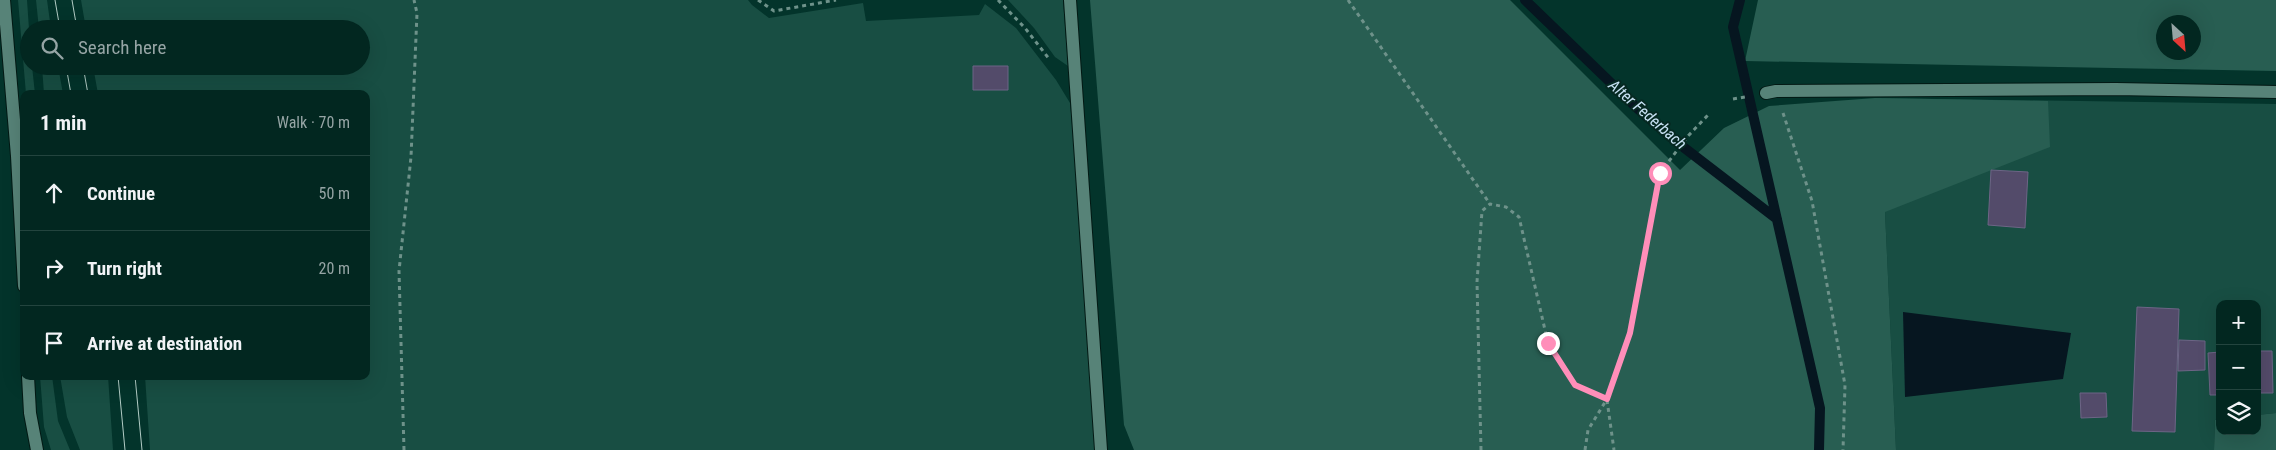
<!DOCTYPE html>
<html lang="en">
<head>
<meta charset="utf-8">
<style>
	:root { --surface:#022720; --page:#0c2f29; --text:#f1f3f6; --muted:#96a5a5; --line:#23443e }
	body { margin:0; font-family:"Roboto Condensed",sans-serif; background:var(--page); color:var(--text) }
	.controls { position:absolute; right:15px; bottom:15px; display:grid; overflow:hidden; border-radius:10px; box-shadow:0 5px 20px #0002 }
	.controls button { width:45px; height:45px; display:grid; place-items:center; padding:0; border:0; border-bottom:1px solid var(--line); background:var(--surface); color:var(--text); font:25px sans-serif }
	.compass { position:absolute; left:2156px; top:15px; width:45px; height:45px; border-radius:50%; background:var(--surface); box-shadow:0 5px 20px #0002; rotate:154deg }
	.stop { position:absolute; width:15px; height:15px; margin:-11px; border:4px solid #ff8eb9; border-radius:50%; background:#fff }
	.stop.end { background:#ff8eb9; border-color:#fff; box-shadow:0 1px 5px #0008 }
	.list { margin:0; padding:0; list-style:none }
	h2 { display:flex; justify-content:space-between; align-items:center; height:65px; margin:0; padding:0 20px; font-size:21px }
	h2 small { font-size:16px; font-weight:400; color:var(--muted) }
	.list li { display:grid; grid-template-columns:32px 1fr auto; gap:15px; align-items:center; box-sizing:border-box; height:75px; padding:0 20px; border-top:1px solid var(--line) }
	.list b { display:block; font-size:19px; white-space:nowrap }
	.list em { font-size:16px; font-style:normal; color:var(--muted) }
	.icon { flex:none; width:28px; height:28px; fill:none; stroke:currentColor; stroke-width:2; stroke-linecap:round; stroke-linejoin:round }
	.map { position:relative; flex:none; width:2276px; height:450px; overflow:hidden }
	.search { position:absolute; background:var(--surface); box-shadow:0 5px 20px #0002; left:20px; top:20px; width:350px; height:55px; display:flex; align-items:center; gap:12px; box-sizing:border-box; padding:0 18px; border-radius:28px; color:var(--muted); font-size:19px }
	.panel { position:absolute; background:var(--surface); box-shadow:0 5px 20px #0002; left:20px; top:90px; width:350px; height:290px; border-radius:10px }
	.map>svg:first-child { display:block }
	.green { fill:#184e43 }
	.forest { fill:#285e52; fill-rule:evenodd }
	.water { fill:#061620 }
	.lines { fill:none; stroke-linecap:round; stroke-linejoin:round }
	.stream { stroke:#061620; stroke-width:10 }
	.building { fill:#534b6a; stroke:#6d6586 }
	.lane-casing { stroke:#031914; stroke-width:14 }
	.street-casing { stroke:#031914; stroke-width:14 }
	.path { stroke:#6e928a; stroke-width:3; stroke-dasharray:4 4; stroke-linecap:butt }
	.lane { stroke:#578378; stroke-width:12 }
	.street { stroke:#578378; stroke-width:12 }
	.tram { stroke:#b3cdc6; stroke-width:1 }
	.route { stroke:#ff8eb9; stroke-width:6 }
	.labels { text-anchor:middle; stroke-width:4; stroke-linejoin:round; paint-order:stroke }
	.water-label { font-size:16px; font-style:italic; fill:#c8e2f4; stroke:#062922 }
</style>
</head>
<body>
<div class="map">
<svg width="2276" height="450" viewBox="0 0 2276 450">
	<rect width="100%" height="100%" fill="#03342b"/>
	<path class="green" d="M18 0H27L29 29V66H32L35 94H26Z
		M36 0H47L51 29H39Z
		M81 0H748L752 5 769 18 863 3 866 21 979 15 985 4 1016 28 1056 80 1070 103 1078 189 1095 450H150L145 376H366V94H98L93 66H361V29H86Z
		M1008 0H1063L1068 66 1055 57 1034 28Z
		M42 66H58L63 94H44Z
		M1875 98 2276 104V413L2257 415V304H2220V419L2215 420 2214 450H1896L1885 212Z
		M40 376H52L58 421 70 450H51L44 427Z
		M60 376H108L113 450H80L67 417Z"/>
	<path class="forest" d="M1090 0H1510L1680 170 1724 128 1769 106 1875 98 2048 101 2050 147 1885 212 1896 450H1134L1124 425Z
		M1758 0H2276V71L1745 61ZM2164 22H2194V52H2164Z
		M2276 413V450H2214L2215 420 2220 419V431H2257V415Z"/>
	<path class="water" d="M1903 312 2071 333 2063 379 1905 397Z"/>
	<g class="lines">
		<path class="stream" d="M1525 0 1638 109 1678 143 1777 219
			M1740 0 1733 27 1820 408 1819 450"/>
	</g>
	<path class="building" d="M973 66H1008V90H973Z
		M1991 170 2028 172 2025 228 1988 225Z
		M2137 307 2179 309 2175 432 2132 431Z
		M2179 340 2205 341V370L2178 371Z
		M2257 351H2272L2273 393H2257Z
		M2220 352V395H2210L2208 353Z
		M2080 393H2106L2107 417 2081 418Z"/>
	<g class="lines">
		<defs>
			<path id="lane" d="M1070 0 1101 450
				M1766 93 1776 91 2116 89 2276 92"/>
			<path id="street" d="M4 0 17 156 24 286
				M28 376 30 413 37 450"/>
		</defs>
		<use href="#lane" class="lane-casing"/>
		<use href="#street" class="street-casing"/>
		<path class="path" d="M758 0 774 11 836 0
			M998 0 1025 28 1050 60
			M1348 0 1490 204
			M1733 99 1745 97
			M1783 113 1812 201 1845 385 1843 450
			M1607 400 1614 450
			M404 450 399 271 411 157 417 13 414 0
			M1481 450 1477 282 1482 211 1490 204 1506 207 1519 217 1548 343 1575 385 1607 399
			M1585 450 1588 430 1607 399 1630 333 1660 173 1688 136 1709 114"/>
		<use href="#lane" class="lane"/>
		<use href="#street" class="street"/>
		<path class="tram" d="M55 0 60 29
			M72 0 77 29
			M66 66 71 94
			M83 66 88 94
			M118 376 125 450
			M135 376 142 450"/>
	</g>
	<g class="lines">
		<path class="route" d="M1548 343 1575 385 1607 399 1630 333 1660 173"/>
	</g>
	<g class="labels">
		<g class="water-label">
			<text transform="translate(1648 114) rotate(41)" y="6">Alter Federbach</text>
		</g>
	</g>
</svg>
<div class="controls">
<button>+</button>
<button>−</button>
<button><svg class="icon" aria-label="layers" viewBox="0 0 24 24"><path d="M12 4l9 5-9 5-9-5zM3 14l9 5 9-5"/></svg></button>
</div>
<svg class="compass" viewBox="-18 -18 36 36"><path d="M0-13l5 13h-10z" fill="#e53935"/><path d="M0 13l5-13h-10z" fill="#96a5a5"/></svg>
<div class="stop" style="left:1660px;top:173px"></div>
<div class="stop end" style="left:1548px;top:343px"></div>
<div class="search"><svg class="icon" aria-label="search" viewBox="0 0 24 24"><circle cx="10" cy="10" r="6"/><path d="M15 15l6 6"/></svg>Search here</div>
<section class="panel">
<h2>1 min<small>Walk · 70 m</small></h2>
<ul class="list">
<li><svg class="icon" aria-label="ahead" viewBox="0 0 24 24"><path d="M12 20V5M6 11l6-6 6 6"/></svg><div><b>Continue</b></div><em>50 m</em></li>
<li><svg class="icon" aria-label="right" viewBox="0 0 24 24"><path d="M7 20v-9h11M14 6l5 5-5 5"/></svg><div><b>Turn right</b></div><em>20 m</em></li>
<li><svg class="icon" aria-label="arrive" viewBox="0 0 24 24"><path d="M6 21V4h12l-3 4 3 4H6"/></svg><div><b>Arrive at destination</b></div></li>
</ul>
</section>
</div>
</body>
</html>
